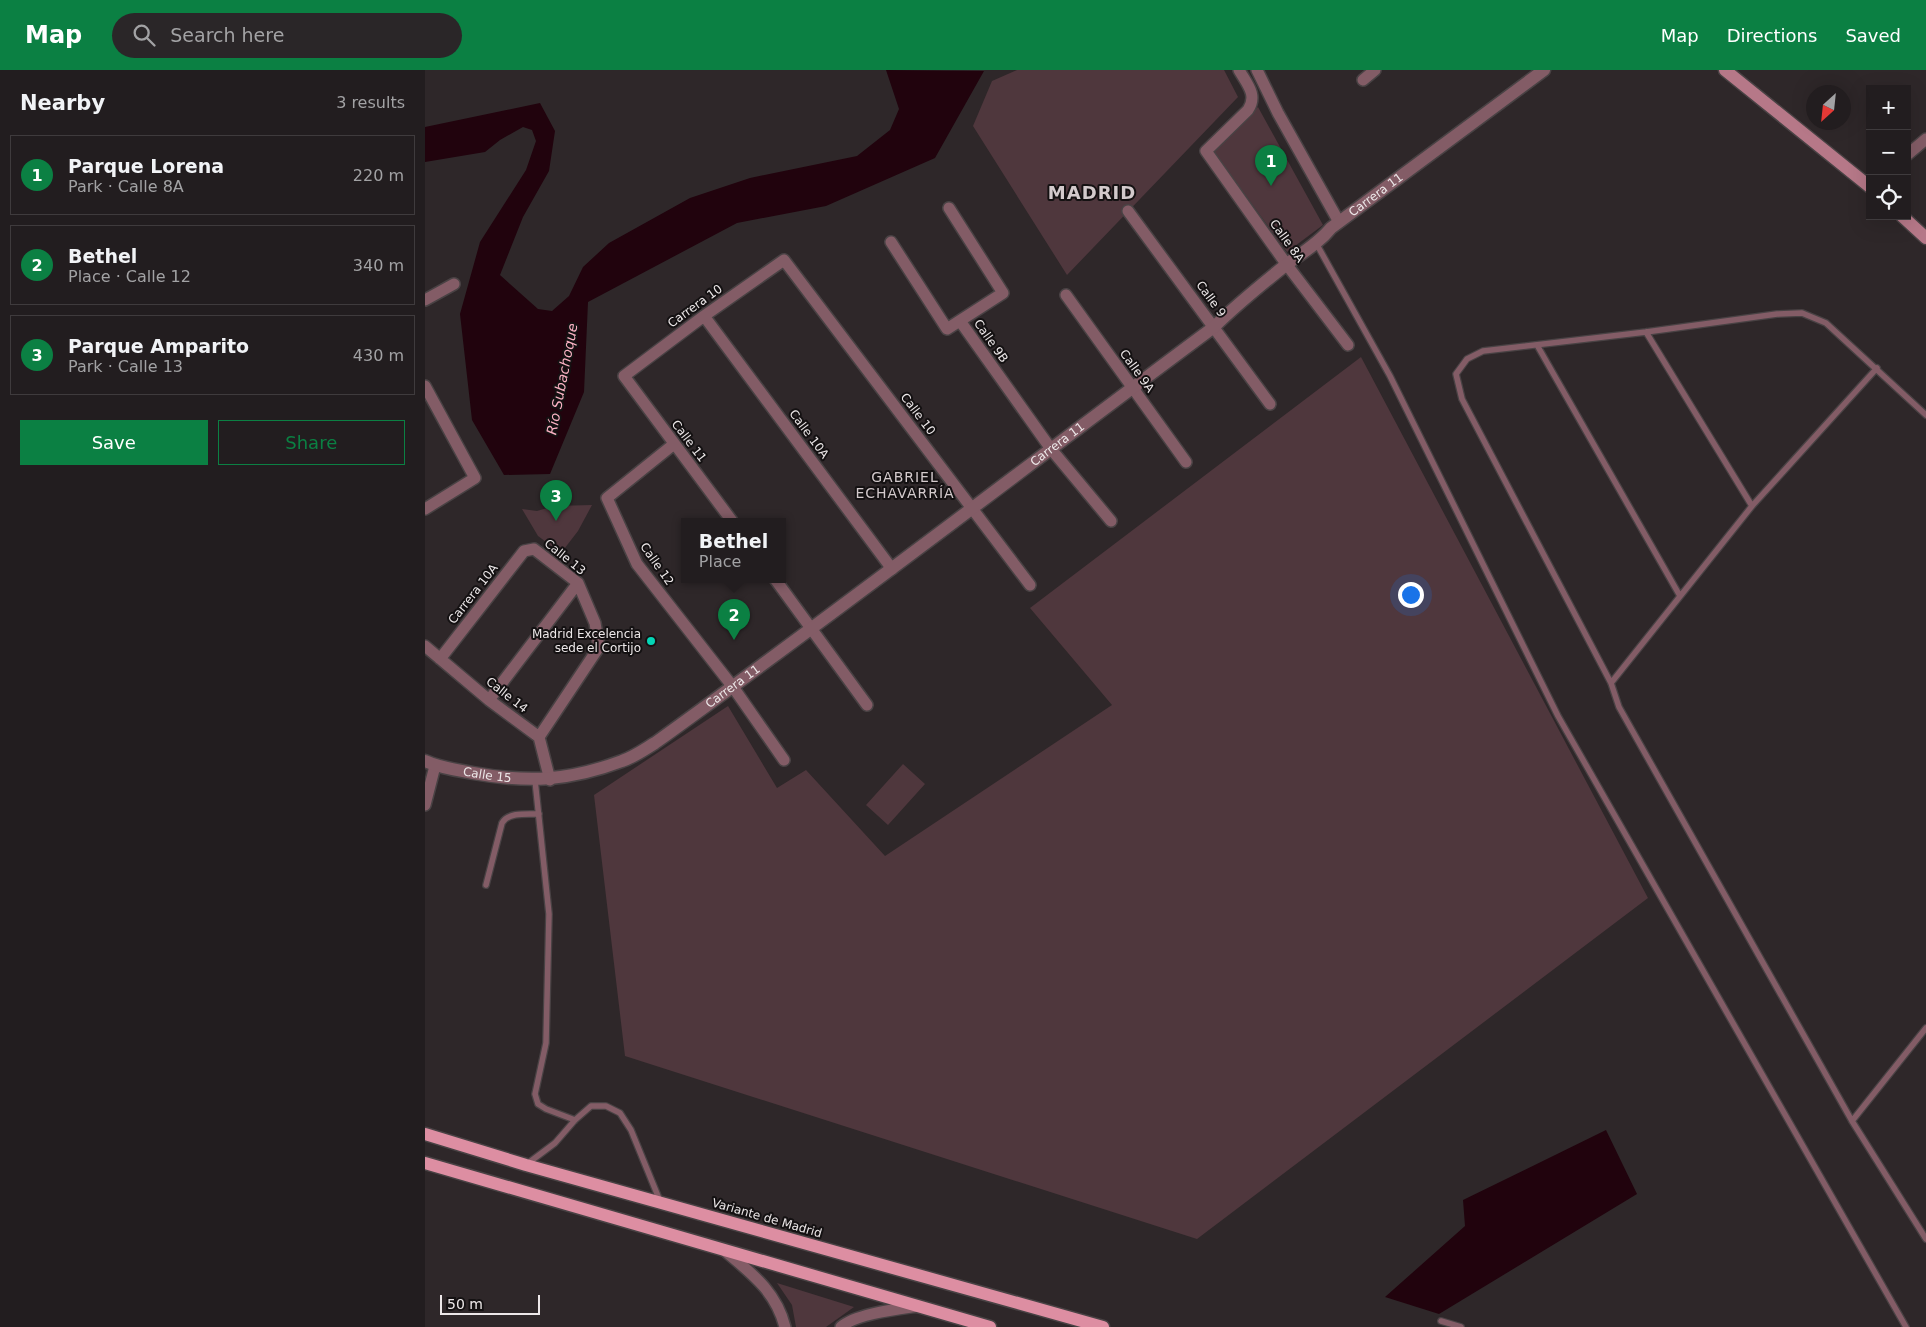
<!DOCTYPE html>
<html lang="en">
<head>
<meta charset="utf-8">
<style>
	:root { --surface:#221d1f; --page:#2a2628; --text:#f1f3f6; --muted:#a2a2a4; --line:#3f3b3d; --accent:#0b8043 }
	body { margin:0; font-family:"DejaVu Sans",sans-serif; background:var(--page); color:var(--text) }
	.controls { position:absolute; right:15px; top:15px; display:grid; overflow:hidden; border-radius:0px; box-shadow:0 5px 20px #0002 }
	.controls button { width:45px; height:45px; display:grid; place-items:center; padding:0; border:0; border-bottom:1px solid var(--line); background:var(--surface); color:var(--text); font:25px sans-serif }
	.compass { position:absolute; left:1381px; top:15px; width:45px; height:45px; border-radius:50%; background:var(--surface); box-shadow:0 5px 20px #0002; rotate:207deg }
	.scale { position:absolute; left:15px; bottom:12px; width:100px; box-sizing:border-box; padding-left:5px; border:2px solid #ede8e9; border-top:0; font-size:14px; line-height:18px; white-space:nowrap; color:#ede8e9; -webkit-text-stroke:4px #141112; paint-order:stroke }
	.you { position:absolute; left:985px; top:524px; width:18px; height:18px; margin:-12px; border:4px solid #fff; border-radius:50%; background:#1a73e8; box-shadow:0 0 0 8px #1a73e833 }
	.badge { display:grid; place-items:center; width:32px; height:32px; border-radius:50%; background:var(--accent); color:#fff; font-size:16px; font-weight:700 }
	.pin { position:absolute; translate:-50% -41px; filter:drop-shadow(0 1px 2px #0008) }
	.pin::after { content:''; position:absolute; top:26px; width:18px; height:15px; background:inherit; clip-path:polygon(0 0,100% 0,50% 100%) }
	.popup { position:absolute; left:256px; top:448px; width:105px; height:65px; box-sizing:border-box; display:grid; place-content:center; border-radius:0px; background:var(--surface); filter:drop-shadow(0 1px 4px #0005); font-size:16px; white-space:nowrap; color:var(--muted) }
	.popup b { font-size:19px; color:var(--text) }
	.popup::after { content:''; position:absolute; left:50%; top:100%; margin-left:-10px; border:10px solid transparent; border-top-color:var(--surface) }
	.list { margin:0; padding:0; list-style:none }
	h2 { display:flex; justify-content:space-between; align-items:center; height:65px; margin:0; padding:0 20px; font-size:21px }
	h2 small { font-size:16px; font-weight:400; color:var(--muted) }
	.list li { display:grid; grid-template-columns:32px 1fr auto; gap:15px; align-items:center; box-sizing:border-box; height:80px; margin:0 10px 10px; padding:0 10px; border:1px solid var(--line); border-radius:0px }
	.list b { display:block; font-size:19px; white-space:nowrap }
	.list p { margin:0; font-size:16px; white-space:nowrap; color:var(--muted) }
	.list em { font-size:16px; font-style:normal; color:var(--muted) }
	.actions { display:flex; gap:10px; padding:15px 20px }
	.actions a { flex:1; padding:11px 0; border:1px solid var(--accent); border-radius:0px; text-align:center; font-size:18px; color:var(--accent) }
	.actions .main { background:var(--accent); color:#fff }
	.icon { flex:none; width:28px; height:28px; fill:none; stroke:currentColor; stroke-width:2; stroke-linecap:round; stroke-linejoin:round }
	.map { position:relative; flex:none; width:1501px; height:1257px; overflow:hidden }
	header { display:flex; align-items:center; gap:30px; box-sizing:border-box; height:70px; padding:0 25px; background:var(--accent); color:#fff }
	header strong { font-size:24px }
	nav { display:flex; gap:28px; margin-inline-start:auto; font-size:18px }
	.search { width:350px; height:45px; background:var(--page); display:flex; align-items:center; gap:12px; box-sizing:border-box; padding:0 18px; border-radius:28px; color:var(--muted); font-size:19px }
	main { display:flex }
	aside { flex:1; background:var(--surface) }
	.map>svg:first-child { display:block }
	.green { fill:#4f373d }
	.water { fill:#21030d }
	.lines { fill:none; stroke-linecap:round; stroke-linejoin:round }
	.service-casing { stroke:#494244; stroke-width:8 }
	.minor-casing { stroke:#494244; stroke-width:14 }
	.tertiary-casing { stroke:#494244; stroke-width:15 }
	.secondary-casing { stroke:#494244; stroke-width:15 }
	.primary-casing { stroke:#494244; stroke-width:15 }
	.service { stroke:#835c66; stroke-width:5.5 }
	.minor { stroke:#835c66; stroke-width:11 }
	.tertiary { stroke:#835c66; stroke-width:12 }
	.secondary { stroke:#b67888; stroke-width:12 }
	.primary { stroke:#dd8ea2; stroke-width:12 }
	.poi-dot { fill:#04d5b6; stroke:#141112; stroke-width:2 }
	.labels { text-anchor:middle; stroke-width:4; stroke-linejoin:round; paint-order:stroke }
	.street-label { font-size:12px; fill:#ede8e9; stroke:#141112 }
	.poi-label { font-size:12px; fill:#ede8e9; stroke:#141112; text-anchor:end }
	.water-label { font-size:14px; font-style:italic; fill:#fab2c3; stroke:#141112 }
	.neighbourhood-label { font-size:14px; letter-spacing:1px; fill:#d3cacc; stroke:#141112 }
	.district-label { font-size:18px; font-weight:bold; letter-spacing:1px; fill:#d3cacc; stroke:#141112 }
</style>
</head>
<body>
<header>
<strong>Map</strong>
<div class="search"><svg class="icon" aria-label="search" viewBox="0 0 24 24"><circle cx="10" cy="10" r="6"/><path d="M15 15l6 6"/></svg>Search here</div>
<nav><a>Map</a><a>Directions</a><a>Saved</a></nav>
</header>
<main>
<aside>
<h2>Nearby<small>3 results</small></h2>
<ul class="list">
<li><span class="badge">1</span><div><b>Parque Lorena</b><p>Park · Calle 8A</p></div><em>220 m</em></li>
<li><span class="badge">2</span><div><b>Bethel</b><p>Place · Calle 12</p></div><em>340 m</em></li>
<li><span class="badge">3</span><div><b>Parque Amparito</b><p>Park · Calle 13</p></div><em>430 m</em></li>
</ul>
<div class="actions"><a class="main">Save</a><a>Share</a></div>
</aside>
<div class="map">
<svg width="1501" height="1257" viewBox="0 0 1501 1257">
	<rect width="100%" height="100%" fill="#2e2729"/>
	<path class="green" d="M592 0H799L813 27 642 205 548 56 567 11Z
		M833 37 898 155 862 182 786 78Z
		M936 287 1223 828 772 1169 200 986 169 725 303 636 352 718 381 700 460 786 687 635 605 538Z
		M167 435 153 461 136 483 113 466 97 439 112 441 129 436Z
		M478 694 500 714 463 755 441 735Z
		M352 1213 429 1237 401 1257H371L367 1235Z"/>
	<path class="water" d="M461 0 559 1 510 88 401 136 312 153 163 232 159 322 125 404 79 405 47 350 35 244 55 172 101 100 111 71 107 60 98 57 75 70 60 82 0 92V57L115 33 130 61 124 101 98 147 75 205 113 239 127 241 144 226 158 197 184 173 265 128 325 108 432 86 465 60 474 39Z
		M1181 1060 1212 1124 1014 1244 960 1227 1040 1156 1038 1130Z"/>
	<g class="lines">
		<defs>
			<path id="service" d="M891 173 965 306 1133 646 1481 1257
				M1221 262 1327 436
				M1112 275 1255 526
				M1501 345 1401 253 1377 243 1352 244 1221 262 1058 281 1042 289 1031 304 1037 329 1186 613 1194 637 1427 1051 1501 1169
				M1186 613 1327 436 1452 298
				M110 710 124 844 121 973 110 1024 113 1034 121 1039 150 1050
				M61 815 77 753C83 742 102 744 114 744
				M1427 1051 1501 958
				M102 1094 130 1073 150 1050 166 1036H181L195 1043 206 1060 235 1131
				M1016 1251 1036 1257"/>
			<path id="minor" d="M814 0C822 14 833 25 823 40L781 81 862 195 923 275
				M832 0 853 43 914 152
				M938 10 950 0
				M1482 85 1501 69
				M703 141 845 334
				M466 172 522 259 578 223 524 138
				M641 225 761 392
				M0 230 29 214
				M279 246 467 499
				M535 251 626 379 686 451
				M0 316 50 408 0 439
				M249 374 182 428 212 494 308 617 359 690
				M307 451 199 306 279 246 359 190 605 515
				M350 509 442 635
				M0 576 64 630 114 667 125 710
				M15 589 99 481 109 479 153 513 170 553 174 577 114 667
				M64 630 153 513
				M0 735 10 696
				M299 1180C326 1203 351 1221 360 1257
				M416 1257C430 1244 473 1239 493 1236"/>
			<g id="tertiary">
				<path id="s1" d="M0 691C15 698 32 700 48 703 103 713 144 711 197 691 209 687 220 679 230 673 419 537 603 395 789 257 812 234 837 214 862 194 877 183 894 173 906 158L1119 0"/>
			</g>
			<path id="secondary" d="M1300 0 1445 117
				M1477 146 1501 168"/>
			<path id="primary" d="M0 1064 101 1095 678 1257
				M0 1093 565 1257"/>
		</defs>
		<use href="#service" class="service-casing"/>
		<use href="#minor" class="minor-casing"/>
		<use href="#tertiary" class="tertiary-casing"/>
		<use href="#secondary" class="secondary-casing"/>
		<use href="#primary" class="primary-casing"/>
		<use href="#service" class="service"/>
		<use href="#minor" class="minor"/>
		<use href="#tertiary" class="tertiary"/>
		<use href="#secondary" class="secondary"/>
		<use href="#primary" class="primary"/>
	</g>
	<circle class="poi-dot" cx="226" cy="571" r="5"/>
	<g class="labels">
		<g class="street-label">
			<text dy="4" stroke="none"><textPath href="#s1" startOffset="1145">Carrera 11</textPath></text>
			<text transform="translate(862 171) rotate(54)" y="4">Calle 8A</text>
			<text transform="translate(786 229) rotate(54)" y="4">Calle 9</text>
			<text transform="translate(270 236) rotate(-36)" y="4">Carrera 10</text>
			<text transform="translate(566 271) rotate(55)" y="4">Calle 9B</text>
			<text transform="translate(712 301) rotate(54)" y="4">Calle 9A</text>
			<text transform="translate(493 344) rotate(53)" y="4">Calle 10</text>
			<text transform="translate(384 364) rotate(53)" y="4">Calle 10A</text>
			<text transform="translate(264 371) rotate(53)" y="4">Calle 11</text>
			<text dy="4" stroke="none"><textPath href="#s1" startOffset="740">Carrera 11</textPath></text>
			<text transform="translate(140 487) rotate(39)" y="4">Calle 13</text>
			<text transform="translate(232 494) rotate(55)" y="4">Calle 12</text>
			<text transform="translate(48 524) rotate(-52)" y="4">Carrera 10A</text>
			<text dy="4" stroke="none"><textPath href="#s1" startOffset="335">Carrera 11</textPath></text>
			<text transform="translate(82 625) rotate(38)" y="4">Calle 14</text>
			<text dy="4" stroke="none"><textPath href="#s1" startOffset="64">Calle 15</textPath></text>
			<text transform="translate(342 1148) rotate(16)" y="4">Variante de Madrid</text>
		</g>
		<g class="poi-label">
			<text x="216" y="568">Madrid Excelencia<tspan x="216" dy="14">sede el Cortijo</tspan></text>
		</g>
		<g class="water-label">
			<text transform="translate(137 309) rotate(-79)" y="5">Río Subachoque</text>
		</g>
		<g class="neighbourhood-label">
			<text x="480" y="412">GABRIEL<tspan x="480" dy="16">ECHAVARRÍA</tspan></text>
		</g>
		<g class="district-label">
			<text x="667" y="129">MADRID</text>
		</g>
	</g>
</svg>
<div class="controls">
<button>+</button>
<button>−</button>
<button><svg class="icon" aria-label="locate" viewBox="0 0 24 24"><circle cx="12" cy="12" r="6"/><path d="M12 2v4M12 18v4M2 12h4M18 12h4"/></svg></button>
</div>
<svg class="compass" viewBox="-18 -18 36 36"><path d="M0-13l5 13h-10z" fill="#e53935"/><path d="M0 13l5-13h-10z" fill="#a2a2a4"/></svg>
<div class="scale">50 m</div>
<div class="you"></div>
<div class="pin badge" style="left:846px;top:116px">1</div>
<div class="pin badge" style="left:309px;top:570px">2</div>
<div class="popup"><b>Bethel</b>Place</div>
<div class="pin badge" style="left:131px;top:451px">3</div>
</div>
</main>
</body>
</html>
